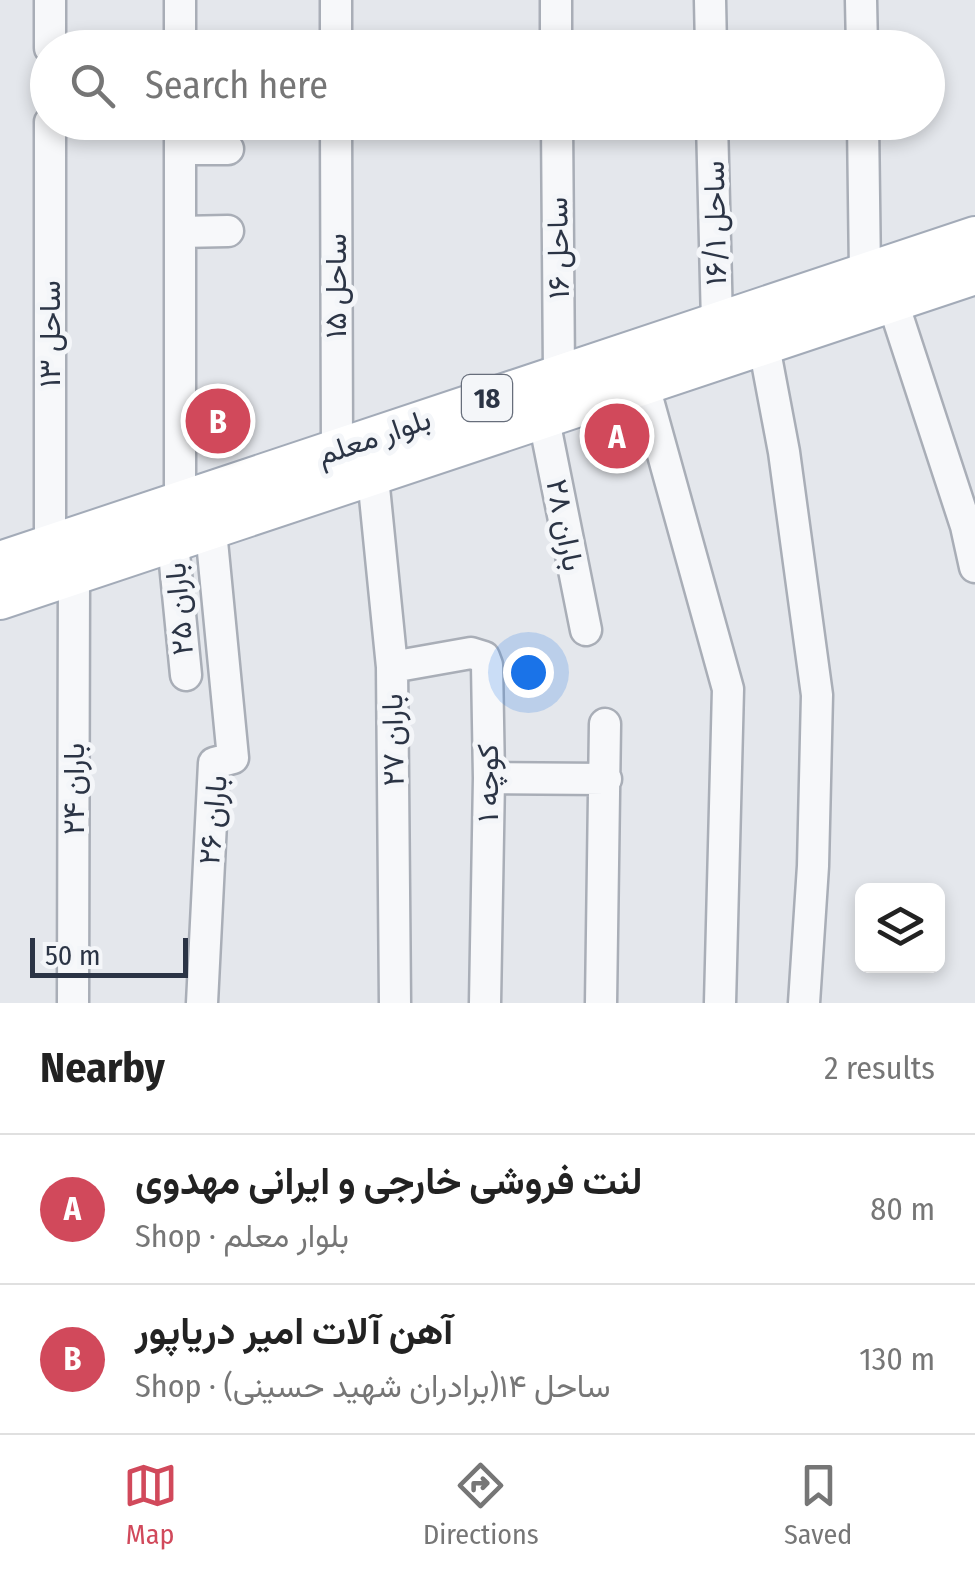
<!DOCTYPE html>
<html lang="en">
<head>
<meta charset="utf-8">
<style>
	:root { --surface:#fff; --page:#f6f6f6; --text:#222; --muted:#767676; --line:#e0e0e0; --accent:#d1495b }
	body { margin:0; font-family:"Fira Sans Condensed",Vazirmatn,sans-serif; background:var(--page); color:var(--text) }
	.controls { position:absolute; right:30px; bottom:30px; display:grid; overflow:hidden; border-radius:15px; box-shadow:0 5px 15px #0003 }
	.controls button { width:90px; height:90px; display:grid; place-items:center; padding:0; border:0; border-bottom:2px solid var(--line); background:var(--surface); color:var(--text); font:50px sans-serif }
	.scale { position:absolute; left:30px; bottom:25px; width:158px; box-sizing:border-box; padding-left:10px; border:5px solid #2b3445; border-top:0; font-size:28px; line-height:35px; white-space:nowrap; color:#2b3445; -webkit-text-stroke:8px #f4f6f9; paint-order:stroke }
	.you { position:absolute; left:528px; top:672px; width:35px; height:35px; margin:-25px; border:8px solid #fff; border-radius:50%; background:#1a73e8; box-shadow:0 0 0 15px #1a73e833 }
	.badge { display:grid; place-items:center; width:65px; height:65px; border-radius:50%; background:var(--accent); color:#fff; font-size:32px; font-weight:700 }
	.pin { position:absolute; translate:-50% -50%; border:5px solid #fff; box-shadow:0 2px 10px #0006 }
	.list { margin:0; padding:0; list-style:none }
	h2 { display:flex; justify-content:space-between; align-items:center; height:130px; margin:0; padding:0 40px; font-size:42px }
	h2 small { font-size:32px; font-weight:400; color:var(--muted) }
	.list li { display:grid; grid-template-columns:65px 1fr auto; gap:30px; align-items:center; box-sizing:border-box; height:150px; padding:0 40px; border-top:2px solid var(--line) }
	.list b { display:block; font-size:38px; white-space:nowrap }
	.list p { margin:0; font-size:32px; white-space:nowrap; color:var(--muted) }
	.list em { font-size:32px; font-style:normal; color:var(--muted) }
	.icon { flex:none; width:55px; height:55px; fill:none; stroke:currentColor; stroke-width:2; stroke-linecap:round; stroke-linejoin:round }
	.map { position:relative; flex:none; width:975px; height:1003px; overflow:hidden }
	.search { position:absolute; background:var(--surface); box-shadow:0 5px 15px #0003; left:30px; right:30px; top:30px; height:110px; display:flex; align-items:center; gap:25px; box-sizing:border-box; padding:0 35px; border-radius:55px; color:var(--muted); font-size:38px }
	.sheet { height:430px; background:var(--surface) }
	nav { display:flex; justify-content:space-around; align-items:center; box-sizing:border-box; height:140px; border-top:2px solid var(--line); background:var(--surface); font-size:28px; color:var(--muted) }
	nav a { display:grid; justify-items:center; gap:5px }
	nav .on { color:var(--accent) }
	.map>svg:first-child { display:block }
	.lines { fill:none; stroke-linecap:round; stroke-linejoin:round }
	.minor-casing { stroke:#a9aeb7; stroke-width:35 }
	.major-casing { stroke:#a3abb8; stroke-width:42 }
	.minor { stroke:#f7f8fa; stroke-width:30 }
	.major { stroke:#fff; stroke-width:38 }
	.labels { text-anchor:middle; stroke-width:10; stroke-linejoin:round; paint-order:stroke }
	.shield { fill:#f4f6f9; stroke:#676e7b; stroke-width:2.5 }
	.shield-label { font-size:28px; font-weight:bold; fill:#2b3445 }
	.street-label { font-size:30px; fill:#2b3445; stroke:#f4f6f9 }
</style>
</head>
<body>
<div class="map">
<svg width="975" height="1003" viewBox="0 0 975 1003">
	<rect width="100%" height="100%" fill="#e4e7ec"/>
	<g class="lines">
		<defs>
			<path id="minor" d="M180 0V48
				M336 0V48
				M556 0V48
				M710 0 711 48
				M861 0 862 48
				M50 48V0
				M180 122V502
				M336 122 337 450
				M557 122 559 374
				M712 122 717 323
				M863 122 865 273
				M180 149H228
				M180 232 228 231
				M893 303 966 526 975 567
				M764 346 784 452 817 695 813 866 804 1003
				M644 386 728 689 720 1003
				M544 420 586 630
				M373 477 392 667 395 1003
				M173 543 186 675
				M50 545V122
				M392 667 471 653 484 657 487 665 489 778 485 1003
				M489 778 606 779
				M73 1003 74 575
				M202 1003 214 763 233 758 211 531
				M601 1003 605 724"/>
			<path id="major" d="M0 561 975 236
				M0 600 975 275"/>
		</defs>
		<use href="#minor" class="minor-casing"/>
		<use href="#major" class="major-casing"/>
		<use href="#minor" class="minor"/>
		<use href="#major" class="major"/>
	</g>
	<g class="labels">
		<rect class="shield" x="462" y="375" width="50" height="46" rx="8"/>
		<g class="shield-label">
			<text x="487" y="408">18</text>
		</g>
		<g class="street-label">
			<text transform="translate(715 223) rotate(-91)" y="10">ساحل ۱۶/۱</text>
			<text transform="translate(558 248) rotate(-91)" y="10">ساحل ۱۶</text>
			<text transform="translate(336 286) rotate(-90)" y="10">ساحل ۱۵</text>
			<text transform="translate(50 334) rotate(-90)" y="10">ساحل ۱۳</text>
			<text transform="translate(374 437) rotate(-19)" y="10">بلوار معلم</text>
			<text transform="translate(565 525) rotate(79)" y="10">باران ۲۸</text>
			<text transform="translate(179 609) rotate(-95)" y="10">باران ۲۵</text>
			<text transform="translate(393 740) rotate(-91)" y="10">باران ۲۷</text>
			<text transform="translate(488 783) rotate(-90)" y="10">کوچه ۱</text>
			<text transform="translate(74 789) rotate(-90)" y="10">باران ۲۴</text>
			<text transform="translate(213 820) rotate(-85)" y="10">باران ۲۶</text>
		</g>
	</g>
</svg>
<div class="controls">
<button><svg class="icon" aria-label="layers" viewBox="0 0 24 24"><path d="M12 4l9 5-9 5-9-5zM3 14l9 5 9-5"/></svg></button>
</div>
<div class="scale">50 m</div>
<div class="you"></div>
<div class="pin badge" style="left:617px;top:436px">A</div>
<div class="pin badge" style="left:218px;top:421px">B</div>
<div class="search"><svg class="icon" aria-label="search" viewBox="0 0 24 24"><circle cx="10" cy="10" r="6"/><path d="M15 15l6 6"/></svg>Search here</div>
</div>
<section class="sheet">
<h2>Nearby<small>2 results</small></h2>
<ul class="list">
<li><span class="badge">A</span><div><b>لنت فروشی خارجی و ایرانی مهدوی</b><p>Shop · بلوار معلم</p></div><em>80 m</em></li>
<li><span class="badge">B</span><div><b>آهن آلات امیر دریاپور</b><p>Shop · ساحل ۱۴(برادران شهید حسینی)</p></div><em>130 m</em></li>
</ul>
</section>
<nav>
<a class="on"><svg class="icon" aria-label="map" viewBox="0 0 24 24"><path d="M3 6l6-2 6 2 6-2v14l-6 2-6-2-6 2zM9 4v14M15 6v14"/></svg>Map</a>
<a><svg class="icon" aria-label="directions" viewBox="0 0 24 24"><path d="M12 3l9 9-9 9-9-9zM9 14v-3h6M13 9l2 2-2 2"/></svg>Directions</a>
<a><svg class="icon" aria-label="saved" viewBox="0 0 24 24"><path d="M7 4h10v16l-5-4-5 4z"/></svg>Saved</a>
</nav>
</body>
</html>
